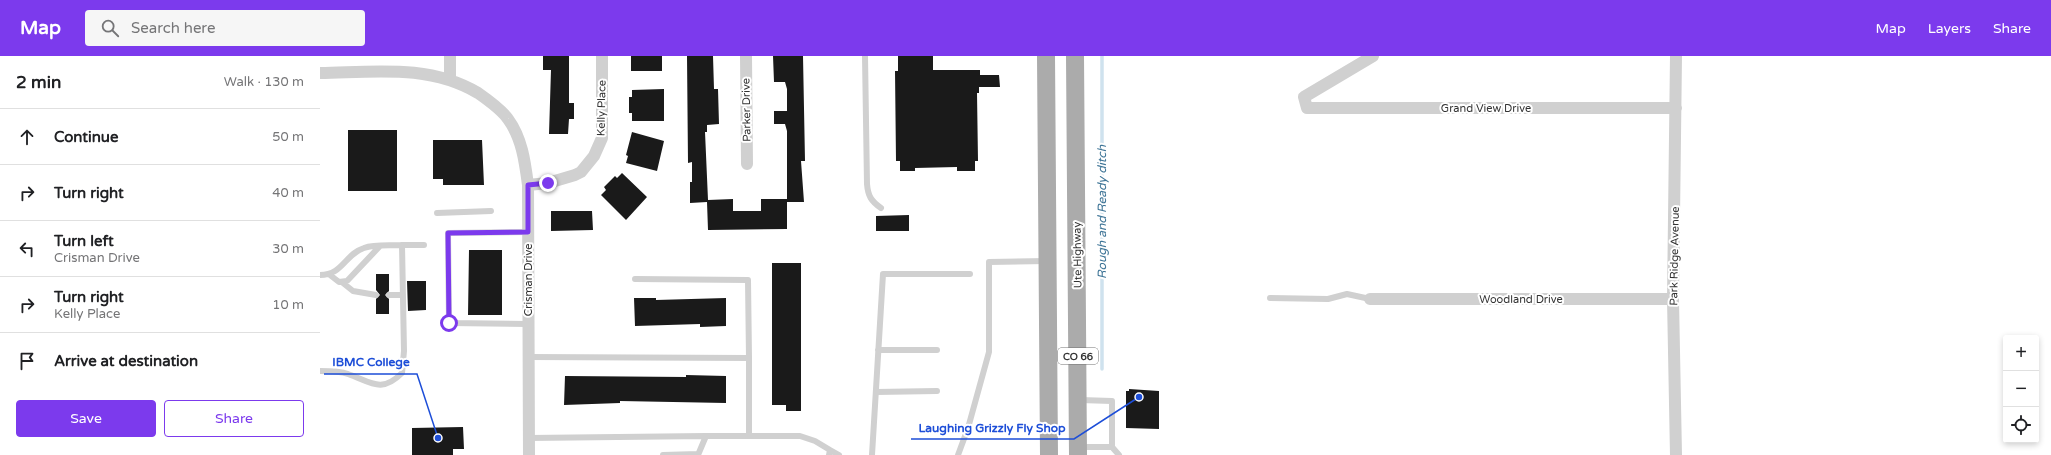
<!DOCTYPE html>
<html lang="en">
<head>
<meta charset="utf-8">
<style>
	:root { --surface:#fff; --page:#f6f6f6; --text:#202124; --muted:#757577; --line:#e0e0e0; --accent:#7c3aed }
	body { margin:0; font-family:"Varela Round",sans-serif; background:var(--page); color:var(--text) }
	.controls { position:absolute; right:12px; bottom:12px; display:grid; overflow:hidden; border-radius:4px; box-shadow:0 2px 6px #0003 }
	.controls button { width:36px; height:36px; display:grid; place-items:center; padding:0; border:0; border-bottom:1px solid var(--line); background:var(--surface); color:var(--text); font:20px sans-serif }
	.stop { position:absolute; width:12px; height:12px; margin:-9px; border:3px solid #7c3aed; border-radius:50%; background:#fff }
	.stop.end { background:#7c3aed; border-color:#fff; box-shadow:0 1px 4px #0008 }
	.list { margin:0; padding:0; list-style:none }
	h2 { display:flex; justify-content:space-between; align-items:center; height:52px; margin:0; padding:0 16px; font-size:17px }
	h2 small { font-size:13px; font-weight:400; color:var(--muted) }
	.list li { display:grid; grid-template-columns:26px 1fr auto; gap:12px; align-items:center; box-sizing:border-box; height:56px; padding:0 16px; border-top:1px solid var(--line) }
	.list b { display:block; font-size:15px; white-space:nowrap }
	.list p { margin:0; font-size:13px; white-space:nowrap; color:var(--muted) }
	.list em { font-size:13px; font-style:normal; color:var(--muted) }
	.actions { display:flex; gap:8px; padding:12px 16px }
	.actions a { flex:1; padding:9px 0; border:1px solid var(--accent); border-radius:4px; text-align:center; font-size:14px; color:var(--accent) }
	.actions .main { background:var(--accent); color:#fff }
	.icon { flex:none; width:22px; height:22px; fill:none; stroke:currentColor; stroke-width:2; stroke-linecap:round; stroke-linejoin:round }
	.map { position:relative; flex:none; width:1731px; height:399px; overflow:hidden }
	header { display:flex; align-items:center; gap:24px; box-sizing:border-box; height:56px; padding:0 20px; background:var(--accent); color:#fff }
	header strong { font-size:19px }
	nav { display:flex; gap:22px; margin-inline-start:auto; font-size:14px }
	.search { width:280px; height:36px; background:var(--page); display:flex; align-items:center; gap:10px; box-sizing:border-box; padding:0 14px; border-radius:4px; color:var(--muted); font-size:15px }
	main { display:flex }
	aside { flex:1; background:var(--surface) }
	.map>svg:first-child { display:block }
	.lines { fill:none; stroke-linecap:round; stroke-linejoin:round }
	.stream { stroke:#cfe2ee; stroke-width:3.5 }
	.building { fill:#1a1a1a }
	.service { stroke:#d0d0d0; stroke-width:6 }
	.minor { stroke:#d0d0d0; stroke-width:12 }
	.primary { stroke:#ababab; stroke-width:18 }
	.route { stroke:#7c3aed; stroke-width:5 }
	.labels { text-anchor:middle; stroke-width:4; stroke-linejoin:round; paint-order:stroke }
	.shield { fill:#fff; stroke:#707070; stroke-width:1 }
	.shield-label { font-size:10px; font-weight:bold; fill:#333 }
	.street-label { font-size:11px; fill:#333; stroke:#fff }
	.water-label { font-size:12px; font-style:italic; fill:#3f7597; stroke:#fff }
	.leader { fill:none; stroke:#1d4ed8; stroke-width:1.5 }
	.callout-dot { fill:#1d4ed8; stroke:#fff; stroke-width:1.5 }
	.callout-label { font-size:12px; text-anchor:middle; font-weight:bold; fill:#1d4ed8; stroke:#fff; stroke-width:4; stroke-linejoin:round; paint-order:stroke }
</style>
</head>
<body>
<header>
<strong>Map</strong>
<div class="search"><svg class="icon" aria-label="search" viewBox="0 0 24 24"><circle cx="10" cy="10" r="6"/><path d="M15 15l6 6"/></svg>Search here</div>
<nav><a>Map</a><a>Layers</a><a>Share</a></nav>
</header>
<main>
<aside>
<h2>2 min<small>Walk · 130 m</small></h2>
<ul class="list">
<li><svg class="icon" aria-label="ahead" viewBox="0 0 24 24"><path d="M12 20V5M6 11l6-6 6 6"/></svg><div><b>Continue</b></div><em>50 m</em></li>
<li><svg class="icon" aria-label="right" viewBox="0 0 24 24"><path d="M7 20v-9h11M14 6l5 5-5 5"/></svg><div><b>Turn right</b></div><em>40 m</em></li>
<li><svg class="icon" aria-label="left" viewBox="0 0 24 24"><path d="M17 20v-9H6M10 6l-5 5 5 5"/></svg><div><b>Turn left</b><p>Crisman Drive</p></div><em>30 m</em></li>
<li><svg class="icon" aria-label="right" viewBox="0 0 24 24"><path d="M7 20v-9h11M14 6l5 5-5 5"/></svg><div><b>Turn right</b><p>Kelly Place</p></div><em>10 m</em></li>
<li><svg class="icon" aria-label="arrive" viewBox="0 0 24 24"><path d="M6 21V4h12l-3 4 3 4H6"/></svg><div><b>Arrive at destination</b></div></li>
</ul>
<div class="actions"><a class="main">Save</a><a>Share</a></div>
</aside>
<div class="map">
<svg width="1731" height="399" viewBox="0 0 1731 399">
	<rect width="100%" height="100%" fill="#fff"/>
	<g class="lines">
		<path class="stream" d="M782 313V0"/>
	</g>
	<path class="building" d="M223 0H249V47H254V63H249L248 78H229L231 14H223Z
		M311 0H342V15H311Z
		M367 0H393L394 33H398L399 68 387 69V76H385L388 144 413 143V155H441V143H467V173L388 174 387 146 370 147V126H372V106L368 107Z
		M453 0H483L485 105H481L484 146H467V75L465 68H454V55H467V33L465 26H454Z
		M578 0H613V14H660V19H679L680 31H659V37H657L658 105H655V115H637V111L595 112V115H580V105H576L575 15H578Z
		M344 33V65H312V57H309V41H312V34Z
		M28 74H77V135H28Z
		M312 76 344 85 337 115 306 107 308 100 306 99Z
		M113 84H162L164 129H123V123H113Z
		M302 117 327 141 306 164 281 139 286 134 284 131 295 120 297 122Z
		M231 155H272L273 174 231 175Z
		M589 159V175H556V160Z
		M149 194H182V259H148Z
		M452 207H481V355H466V349H452Z
		M56 218H69V235L65 239 69 243V258H56V243L60 239 56 234Z
		M87 225H106V254L88 255Z
		M314 242H336V244L406 242V270L380 271V268L315 270Z
		M366 319 406 320V347L300 345V347L244 349 245 320 366 321Z
		M809 333 839 335V373L806 372V335H809Z
		M143 371 144 393H133V399H92V372Z"/>
	<g class="lines">
		<path class="service" d="M545 0 547 128C548 140 551 145 561 152
			M117 157 171 155
			M208 176 128 177 129 267 208 268
			M0 219C23 219 25 198 44 192 55 188 70 190 82 189
			M10 219 19 226 27 225 60 190
			M315 223 428 224 429 302
			M23 227 33 235 56 239
			M69 239H83
			M950 242 1008 243 1027 238 1050 243
			M558 294H617
			M208 301 429 302V380
			M0 315C9 315 20 315 28 318 51 326 61 338 82 317L84 295 82 189H104
			M556 336 617 335
			M760 344 792 345V391H760
			M386 380H480L495 385 510 394 509 399
			M209 382 386 380 378 399
			M792 391 799 399
			M510 394 519 399
			M343 399 378 398
			M552 399 563 218H650
			M638 399 648 372 669 296V206L727 205"/>
		<path class="minor" d="M426 0 427 108
			M1053 0 984 41 987 52H1356
			M0 17C55 16 109 8 158 37 168 44 181 53 188 63 202 82 205 106 208 129L209 399
			M130 23V0
			M208 129 228 127 255 119 261 116 274 100 282 82V0
			M1050 243H1353
			M1356 399 1353 243 1356 0"/>
		<path class="primary" d="M726 0 729 399
			M755 0 758 399"/>
	</g>
	<g class="lines">
		<path class="route" d="M129 267 128 177 208 176V129L228 127"/>
	</g>
	<g class="labels">
		<rect class="shield" x="738" y="292" width="40" height="16" rx="3"/>
		<g class="shield-label">
			<text x="758" y="304">CO 66</text>
		</g>
		<g class="street-label">
			<text transform="translate(281 52) rotate(-89)" y="4">Kelly Place</text>
			<text x="1166" y="56">Grand View Drive</text>
			<text transform="translate(426 54) rotate(-91)" y="4">Parker Drive</text>
			<text transform="translate(757 199) rotate(-91)" y="4">Ute Highway</text>
			<text transform="translate(1354 200) rotate(-89)" y="4">Park Ridge Avenue</text>
			<text transform="translate(208 224) rotate(-90)" y="4">Crisman Drive</text>
			<text x="1201" y="247">Woodland Drive</text>
		</g>
		<g class="water-label">
			<text transform="translate(782 156) rotate(-90)" y="4">Rough and Ready ditch</text>
		</g>
	</g>
	<path class="leader" d="M118 382L97 318H4M819 341L754 383H591"/>
	<g class="callout-dot">
		<circle cx="118" cy="382" r="4"/>
		<circle cx="819" cy="341" r="4"/>
	</g>
	<g class="callout-label">
		<text x="51" y="310">IBMC College</text>
		<text x="672" y="376">Laughing Grizzly Fly Shop</text>
	</g>
</svg>
<div class="controls">
<button>+</button>
<button>−</button>
<button><svg class="icon" aria-label="locate" viewBox="0 0 24 24"><circle cx="12" cy="12" r="6"/><path d="M12 2v4M12 18v4M2 12h4M18 12h4"/></svg></button>
</div>
<div class="stop" style="left:129px;top:267px"></div>
<div class="stop end" style="left:228px;top:127px"></div>
</div>
</main>
</body>
</html>
